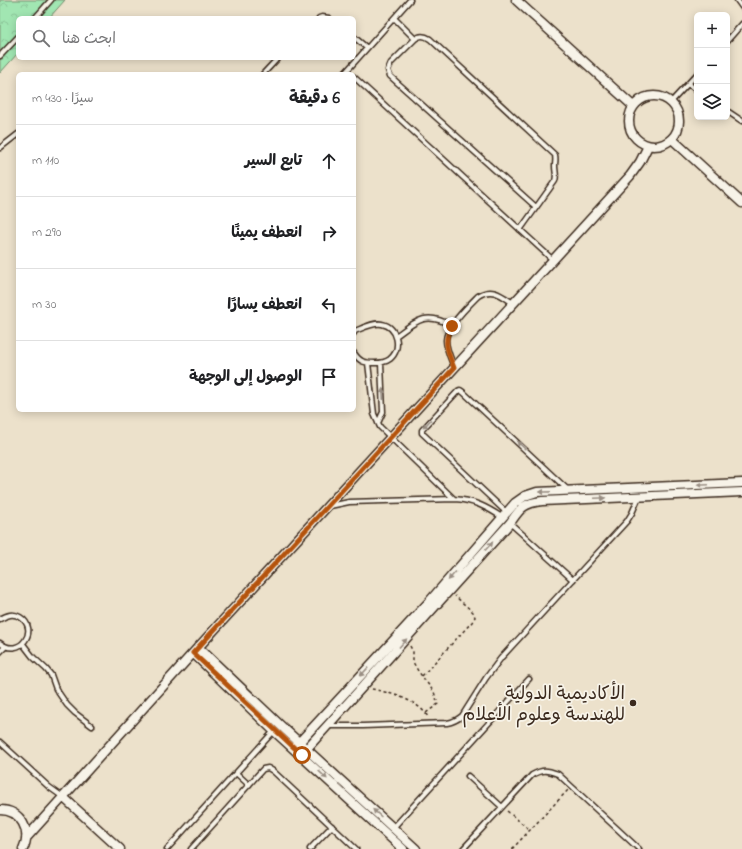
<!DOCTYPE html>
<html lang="ar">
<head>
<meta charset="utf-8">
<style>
	:root { --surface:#fff; --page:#f6f6f6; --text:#202124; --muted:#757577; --line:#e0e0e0 }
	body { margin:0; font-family:"Indie Flower","Playpen Sans Arabic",sans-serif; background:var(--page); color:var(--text); direction:rtl }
	.controls { position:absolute; right:12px; top:12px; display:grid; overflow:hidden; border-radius:6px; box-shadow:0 2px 10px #0003 }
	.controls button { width:36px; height:36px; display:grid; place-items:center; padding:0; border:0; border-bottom:1px solid var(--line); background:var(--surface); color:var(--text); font:20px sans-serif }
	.stop { position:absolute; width:12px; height:12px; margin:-9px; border:3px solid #b45309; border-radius:50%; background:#fff }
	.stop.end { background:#b45309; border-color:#fff; box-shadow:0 1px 4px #0008 }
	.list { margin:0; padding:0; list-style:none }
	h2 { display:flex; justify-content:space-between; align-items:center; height:52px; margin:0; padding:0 16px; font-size:17px }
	h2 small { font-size:13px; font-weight:400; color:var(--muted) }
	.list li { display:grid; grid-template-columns:26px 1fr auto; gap:12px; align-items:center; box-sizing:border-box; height:72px; padding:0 16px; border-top:1px solid var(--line) }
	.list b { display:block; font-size:15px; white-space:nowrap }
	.list em { font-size:13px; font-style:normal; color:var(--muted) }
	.icon { flex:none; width:22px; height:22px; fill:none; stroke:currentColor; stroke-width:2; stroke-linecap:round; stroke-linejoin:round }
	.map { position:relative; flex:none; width:742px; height:849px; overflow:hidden; direction:ltr }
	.search { position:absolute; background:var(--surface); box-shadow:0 2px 10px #0003; left:16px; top:16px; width:340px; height:44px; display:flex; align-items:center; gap:10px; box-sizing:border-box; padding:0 14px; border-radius:6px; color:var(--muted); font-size:15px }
	.panel { position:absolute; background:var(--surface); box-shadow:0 2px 10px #0003; left:16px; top:72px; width:340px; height:340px; border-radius:6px; direction:rtl }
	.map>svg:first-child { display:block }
	.forest { fill:url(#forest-crowns); stroke:#6e8868 }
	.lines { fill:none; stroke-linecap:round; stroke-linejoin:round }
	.service-casing { stroke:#3b2a1e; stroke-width:7 }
	.minor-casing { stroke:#3b2a1e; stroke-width:11 }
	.path { stroke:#3b2a1e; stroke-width:1.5; stroke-dasharray:3 3; stroke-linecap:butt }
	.service { stroke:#f7f3e8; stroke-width:4 }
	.minor { stroke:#f7f3e8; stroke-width:8 }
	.oneway { fill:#998e83 }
	.route { stroke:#b45309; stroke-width:5 }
	.poi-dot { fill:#3b2a1e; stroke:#f7f3e8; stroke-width:1.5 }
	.labels { text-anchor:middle; stroke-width:3.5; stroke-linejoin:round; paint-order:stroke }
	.poi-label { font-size:18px; fill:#3b2a1e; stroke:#f7f3e8; text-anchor:end }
</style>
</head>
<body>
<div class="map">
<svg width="742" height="849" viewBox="0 0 742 849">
	<defs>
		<pattern id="forest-crowns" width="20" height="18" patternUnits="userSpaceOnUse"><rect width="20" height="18" fill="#a1e6b2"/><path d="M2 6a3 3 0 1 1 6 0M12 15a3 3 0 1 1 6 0" fill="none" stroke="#8cc599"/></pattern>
	</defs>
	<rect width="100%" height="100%" fill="#ece1cb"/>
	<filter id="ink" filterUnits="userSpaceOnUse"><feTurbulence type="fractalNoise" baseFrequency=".025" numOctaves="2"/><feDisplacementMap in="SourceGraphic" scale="8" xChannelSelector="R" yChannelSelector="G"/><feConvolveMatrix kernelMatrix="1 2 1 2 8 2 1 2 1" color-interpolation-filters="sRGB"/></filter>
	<g filter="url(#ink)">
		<path class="forest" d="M0 0H65L49 18H18V53L0 73Z"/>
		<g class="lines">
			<defs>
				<path id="service" d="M737 0 742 7
					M35 18 51 0
					M319 18 322 17 329 18
					M394 18 415 39
					M354 37 367 48
					M727 41 742 24
					M0 56 18 37
					M263 74 278 58
					M344 74 410 0
					M354 77 553 260
					M688 84 697 90
					M671 102 697 74
					M727 111 742 121
					M0 148 18 134
					M520 230 555 181C557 175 555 172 555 166 555 162 556 160 555 155L430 39C424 35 420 35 415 39L391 63 388 70 390 76 536 207
					M354 333 355 331C363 328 374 322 382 324 398 327 402 349 390 359 386 362 380 363 375 363 364 363 360 362 354 353
					M396 336C417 320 427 311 452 326
					M368 363 374 414 380 427 454 499
					M454 367C451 359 446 349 446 340 446 327 469 305 478 296 492 287 501 295 513 303
					M378 423 383 412 381 363
					M330 506 349 502 454 499C473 500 487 507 503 518
					M506 512 422 433V430L458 391 460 390 463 392 568 490
					M510 523 573 580
					M0 619C7 615 13 613 20 617 40 629 20 659 0 643
					M23 644 33 657 46 669 51 675 56 689 67 705 75 713 92 726
					M0 652 5 647
					M329 726H363L447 723C453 722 457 720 462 716L486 678 501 658 627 521 632 513 639 497
					M0 742 49 787 63 797
					M236 773 249 785
					M468 776 502 807
					M393 828 529 679
					M167 849 274 731
					M191 849 263 769 268 768 273 771 356 849
					M310 849 332 826
					M463 849 532 775C543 769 547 770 558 774L639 849"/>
				<path id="minor" d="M516 0 633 106
					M629 121a25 25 0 1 1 50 0a25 25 0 1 1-50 0Z
					M672 139 742 203
					M198 647 280 725 416 849
					M193 653 274 731 403 849
					M294 748 428 603 515 503 525 496 537 492 742 483
					M301 755 510 523C520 509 523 503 542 501L742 492
					M63 797 120 849
					M0 810C21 810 32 831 23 849
					M27 837 193 653 630 176 640 162 648 146"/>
			</defs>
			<use href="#service" class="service-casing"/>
			<use href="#minor" class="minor-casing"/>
			<path class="path" d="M410 646 413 652V662L418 671 434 692 438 704 426 713
				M422 676 472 622 475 617 473 612 455 596
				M372 689C391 693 418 700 428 717
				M507 811 530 830
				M512 849 568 790"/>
			<use href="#service" class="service"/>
			<use href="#minor" class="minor"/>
		</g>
		<defs><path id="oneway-solid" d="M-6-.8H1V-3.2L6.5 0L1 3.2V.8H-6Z"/></defs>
		<g class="oneway">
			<use href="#oneway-solid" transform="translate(383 394) rotate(-93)"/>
			<use href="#oneway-solid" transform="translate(427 424) rotate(132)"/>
			<use href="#oneway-solid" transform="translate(521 445) rotate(-137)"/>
			<use href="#oneway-solid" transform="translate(703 485) rotate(177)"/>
			<use href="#oneway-solid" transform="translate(545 492) rotate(179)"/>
			<use href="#oneway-solid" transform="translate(600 498) rotate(-3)"/>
			<use href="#oneway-solid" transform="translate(489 546) rotate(-48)"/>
			<use href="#oneway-solid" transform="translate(452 576) rotate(131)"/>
			<use href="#oneway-solid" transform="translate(403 643) rotate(-48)"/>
			<use href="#oneway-solid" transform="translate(364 672) rotate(133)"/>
			<use href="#oneway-solid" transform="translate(323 775) rotate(43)"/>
			<use href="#oneway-solid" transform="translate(377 813) rotate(-138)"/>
		</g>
	</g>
	<g class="lines" filter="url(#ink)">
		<path class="route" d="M302 755 193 653 454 368C448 352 442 341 452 326"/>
	</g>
	<circle class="poi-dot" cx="633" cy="703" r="4"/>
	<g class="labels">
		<g class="poi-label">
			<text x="625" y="699">الأكاديمية الدولية<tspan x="625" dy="21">للهندسة وعلوم الأعلام</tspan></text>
		</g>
	</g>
</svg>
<div class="controls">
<button>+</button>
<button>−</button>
<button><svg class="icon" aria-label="layers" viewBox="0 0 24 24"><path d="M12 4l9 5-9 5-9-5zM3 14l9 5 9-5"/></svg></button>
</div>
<div class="stop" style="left:302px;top:755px"></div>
<div class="stop end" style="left:452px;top:326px"></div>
<div class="search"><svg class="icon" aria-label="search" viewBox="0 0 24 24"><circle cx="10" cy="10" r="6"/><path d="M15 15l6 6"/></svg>ابحث هنا</div>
<section class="panel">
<h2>6 دقيقة<small>سيرًا · 430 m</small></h2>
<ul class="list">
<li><svg class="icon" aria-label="ahead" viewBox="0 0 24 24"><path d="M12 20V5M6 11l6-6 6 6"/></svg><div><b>تابع السير</b></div><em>110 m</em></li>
<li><svg class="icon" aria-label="right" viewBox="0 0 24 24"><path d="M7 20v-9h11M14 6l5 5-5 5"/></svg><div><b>انعطف يمينًا</b></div><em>290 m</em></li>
<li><svg class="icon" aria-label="left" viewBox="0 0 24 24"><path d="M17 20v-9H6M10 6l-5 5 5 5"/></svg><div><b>انعطف يسارًا</b></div><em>30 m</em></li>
<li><svg class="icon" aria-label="arrive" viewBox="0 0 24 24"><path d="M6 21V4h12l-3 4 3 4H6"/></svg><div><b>الوصول إلى الوجهة</b></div></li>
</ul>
</section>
</div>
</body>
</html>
